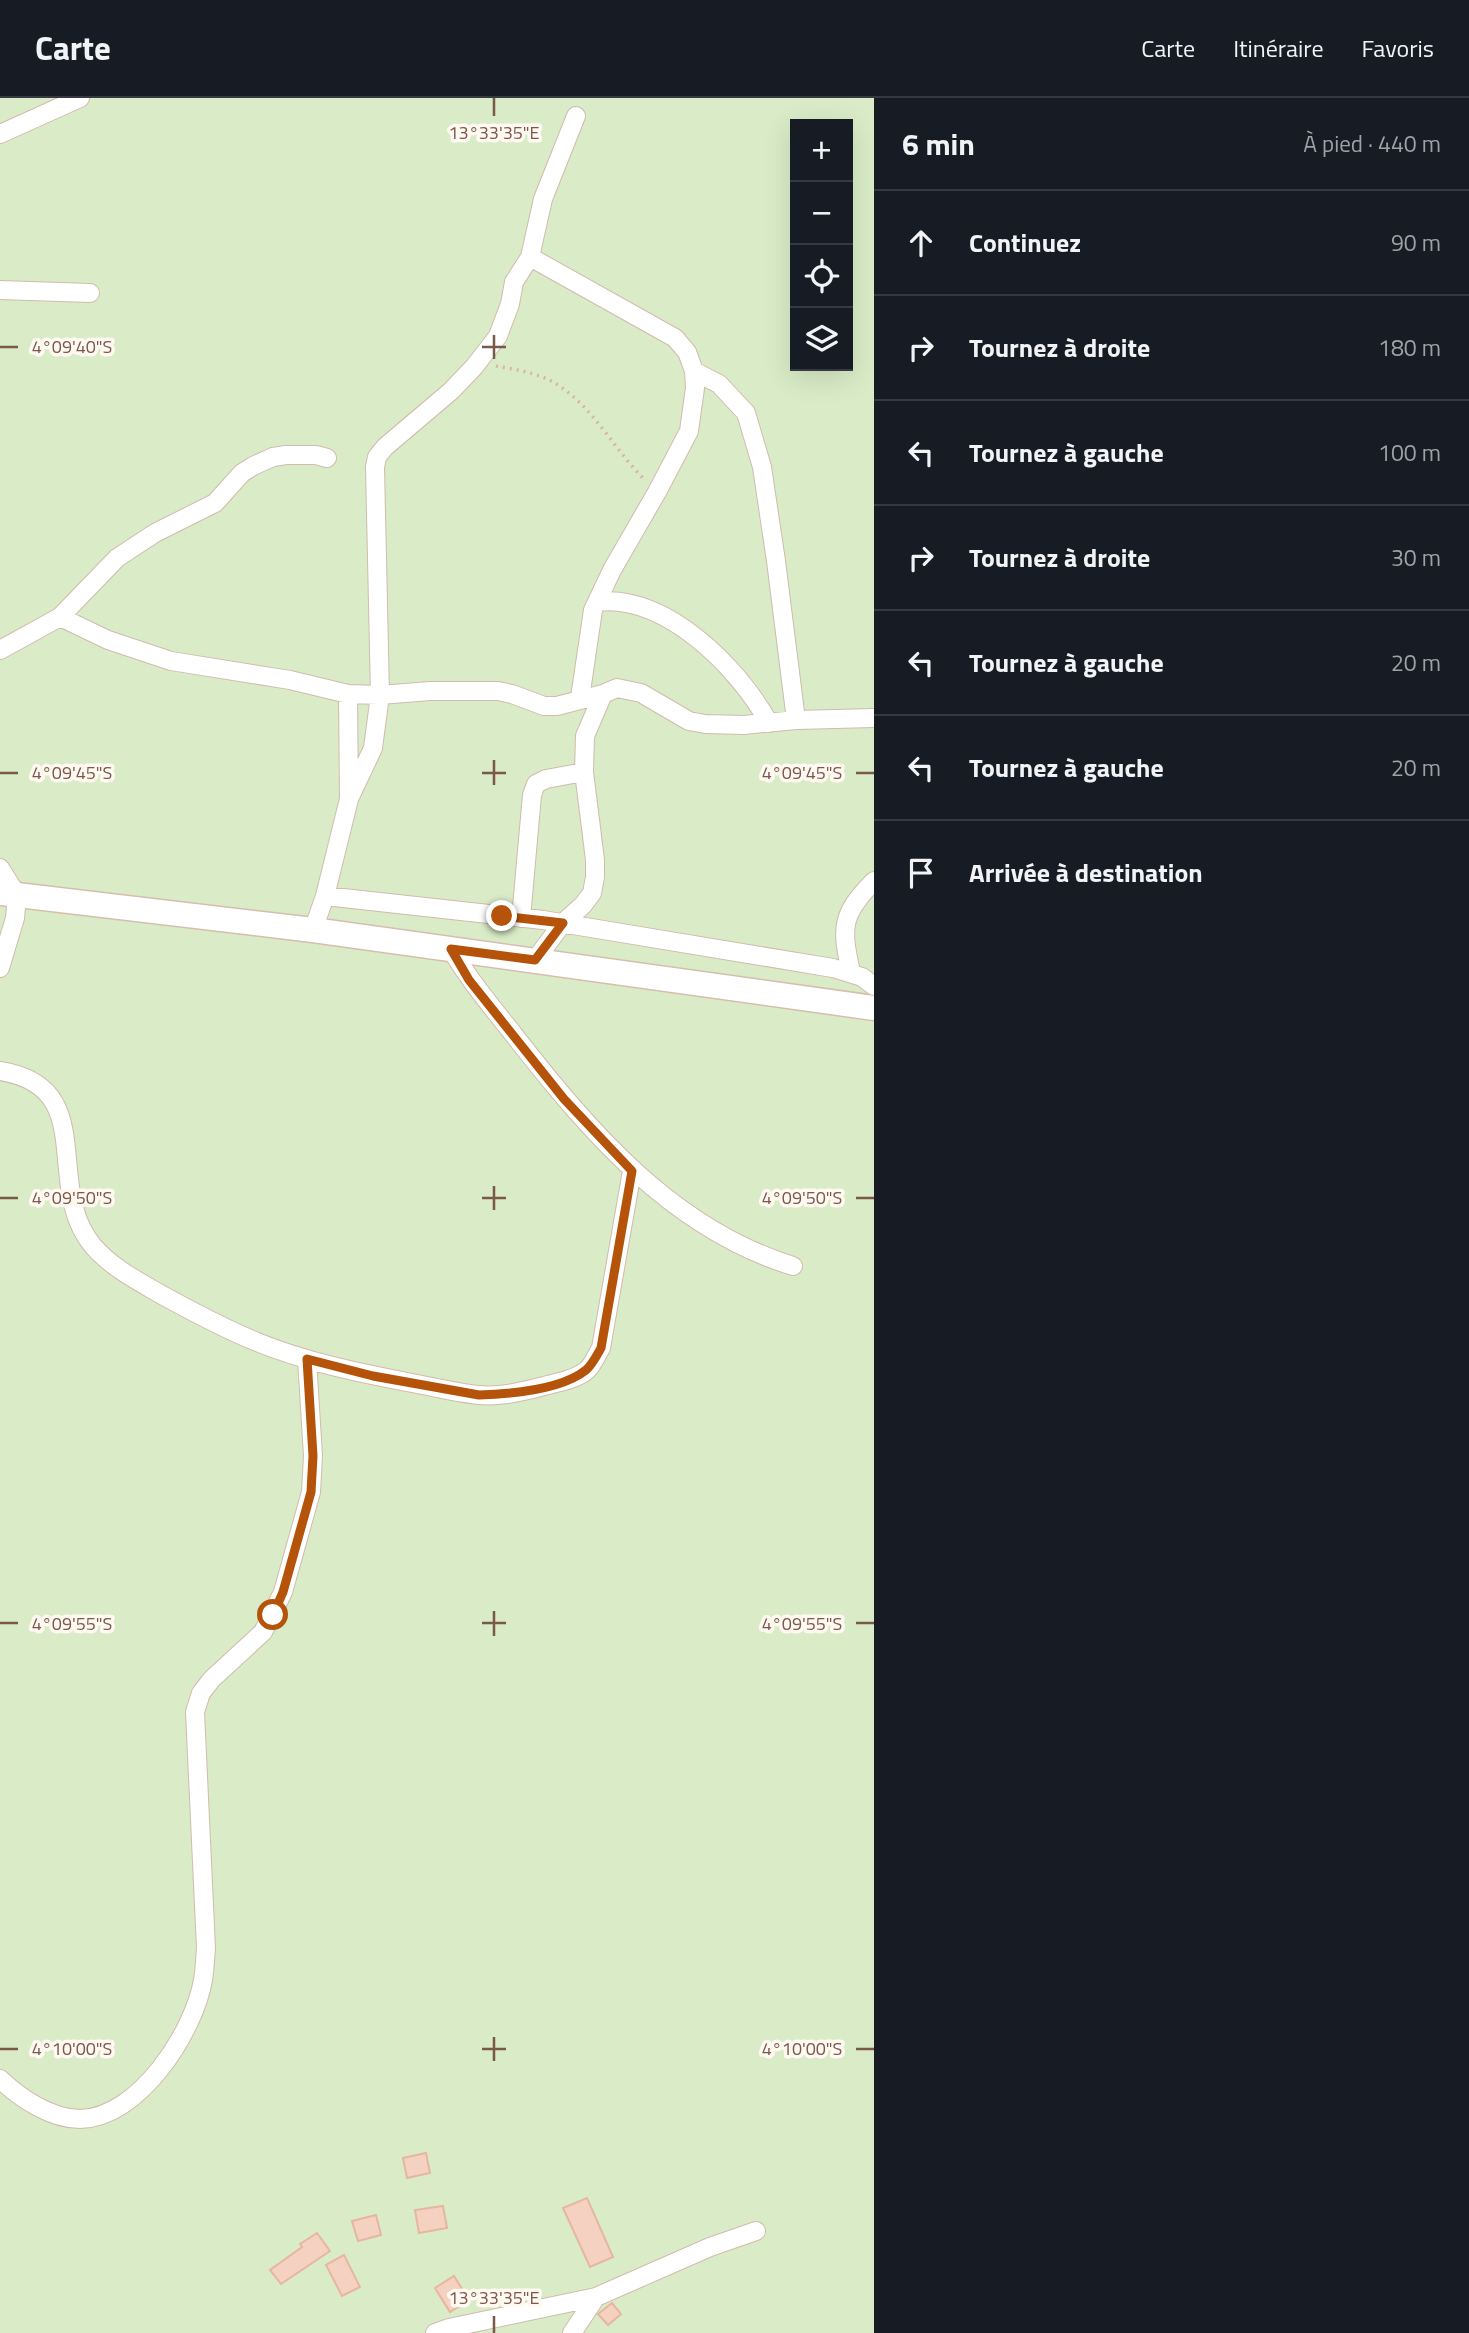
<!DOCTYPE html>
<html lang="fr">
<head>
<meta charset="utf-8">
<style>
	:root { --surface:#171b24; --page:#242831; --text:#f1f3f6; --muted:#9ea1a6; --line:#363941 }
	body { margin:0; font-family:"Titillium Web",sans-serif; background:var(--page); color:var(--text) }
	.controls { position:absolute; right:21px; top:21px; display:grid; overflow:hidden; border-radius:0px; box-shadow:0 7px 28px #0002 }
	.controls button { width:63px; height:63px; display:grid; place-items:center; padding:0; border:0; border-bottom:2px solid var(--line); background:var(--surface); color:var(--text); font:35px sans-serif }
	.stop { position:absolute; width:21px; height:21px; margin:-16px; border:5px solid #b45309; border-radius:50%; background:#fff }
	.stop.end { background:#b45309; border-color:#fff; box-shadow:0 2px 7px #0008 }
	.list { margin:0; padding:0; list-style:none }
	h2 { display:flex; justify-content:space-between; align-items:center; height:91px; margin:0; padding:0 28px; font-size:30px }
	h2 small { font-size:23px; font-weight:400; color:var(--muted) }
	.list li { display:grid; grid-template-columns:46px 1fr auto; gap:21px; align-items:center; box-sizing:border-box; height:105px; padding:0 28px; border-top:2px solid var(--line) }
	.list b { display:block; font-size:26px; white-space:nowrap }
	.list em { font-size:23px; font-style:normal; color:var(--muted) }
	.icon { flex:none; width:38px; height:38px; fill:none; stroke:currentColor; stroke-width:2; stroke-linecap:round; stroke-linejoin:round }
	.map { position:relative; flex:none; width:874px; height:2235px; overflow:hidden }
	header { display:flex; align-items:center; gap:42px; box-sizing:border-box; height:98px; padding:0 35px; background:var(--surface); border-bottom:2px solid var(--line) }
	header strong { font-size:33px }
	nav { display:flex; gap:38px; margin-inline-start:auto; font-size:24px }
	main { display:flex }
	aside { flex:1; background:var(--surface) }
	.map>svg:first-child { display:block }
	.green { fill:#d9ecc7; fill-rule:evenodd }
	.building { fill:#f4d1c1; stroke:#e7b6a0; stroke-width:2 }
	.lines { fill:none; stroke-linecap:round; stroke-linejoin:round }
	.street-casing { stroke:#d1bbae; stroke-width:20 }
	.secondary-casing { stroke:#d7bdae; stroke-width:27 }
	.path { stroke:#dab4a3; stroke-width:3.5; stroke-dasharray:2 5; stroke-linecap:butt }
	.street { stroke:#fff; stroke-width:18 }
	.secondary { stroke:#fff; stroke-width:24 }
	.route { stroke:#b45309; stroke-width:9 }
	.ticks { fill:none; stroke:#7a594b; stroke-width:2.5 }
	.ticks-label { font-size:18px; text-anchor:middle; fill:#7a594b; stroke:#fff9f2; stroke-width:7; stroke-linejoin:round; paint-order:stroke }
</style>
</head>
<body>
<header>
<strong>Carte</strong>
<nav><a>Carte</a><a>Itinéraire</a><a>Favoris</a></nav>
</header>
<main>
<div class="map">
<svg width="874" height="2235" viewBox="0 0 874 2235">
	<rect width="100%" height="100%" fill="#fdf4ea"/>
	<path class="green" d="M0 0H874V2235H0ZM795 26H848V268H795Z"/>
	<path class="building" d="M426 2055 430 2075 407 2080 403 2060Z
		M587 2100 613 2159 590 2169 563 2110Z
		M443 2108 447 2130 419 2135 415 2112Z
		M376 2117 381 2137 358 2143 352 2123Z
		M317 2135 330 2153 281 2186 270 2172 302 2149 300 2146Z
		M344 2157 360 2189 342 2198 326 2167Z
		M454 2178 469 2202 450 2214 435 2190Z
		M612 2205 621 2216 608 2227 598 2216Z"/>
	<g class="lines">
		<defs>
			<path id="street" d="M0 36 80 0
				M530 159 675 240 687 254 694 273 695 290 689 333 657 394 612 472 593 512 580 600
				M0 192 90 195
				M694 273 719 286 746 315 762 369 776 463 796 622
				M597 504C666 496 738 569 769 625
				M60 519 108 542 171 563 290 582 348 596 380 597 430 593H498L512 596 544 608H557L603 596 617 590 641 595 689 623 705 626 744 627 796 622 874 620
				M0 552 60 519 117 460 155 435 215 405 242 375 253 368 273 359 286 357H316L327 360
				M349 701 373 650 380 597 375 369 377 359 385 349 451 293 474 269 498 238 510 206 514 184 530 159 543 101 576 18
				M0 770 17 797 15 820 0 870
				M325 798 543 822 833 870 862 879 874 888
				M521 820 532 697 536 686 546 681 584 674
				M313 832 325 798 349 701 348 596
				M451 851C469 882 491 908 514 937 589 1033 672 1131 793 1168
				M535 862 563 825 583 807 592 795 595 779V762L584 674 585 638 603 596
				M851 874C841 830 841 816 874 783
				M0 973C101 989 42 1087 93 1148 112 1170 138 1183 162 1197 193 1214 225 1231 257 1244 306 1264 360 1275 412 1285 434 1289 457 1295 479 1297 503 1299 525 1293 548 1287 560 1284 577 1281 587 1272 593 1267 597 1256 601 1250L632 1073
				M0 1981C20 2000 51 2021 80 2021 139 2020 194 1934 203 1882 205 1871 205 1860 206 1850L195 1614 201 1595 212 1581 263 1534 283 1494 311 1394 313 1358 307 1261
				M435 2235 449 2230 596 2199 710 2149 756 2133
				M572 2235 596 2199"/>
			<path id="secondary" d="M0 795 313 832 874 910"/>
		</defs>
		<use href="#street" class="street-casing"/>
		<use href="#secondary" class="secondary-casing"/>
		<path class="path" d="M496 268C517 272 540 275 558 287 594 310 615 353 646 383"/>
		<use href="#street" class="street"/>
		<use href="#secondary" class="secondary"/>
	</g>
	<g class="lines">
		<path class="route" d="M273 1517 283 1494 311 1394 313 1358 307 1261 373 1278 479 1297C509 1296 561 1292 586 1272 592 1267 597 1257 601 1250L632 1073 564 1001 469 882 451 851 535 862 563 825 502 818"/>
	</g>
	<path class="ticks" d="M494 0V18M494 237V261M0 249H18M482 249H506M494 662V687M0 675H18M482 675H506M856 675H874M494 1088V1112M0 1100H18M482 1100H506M856 1100H874M494 1513V1538M0 1525H18M482 1525H506M856 1525H874M494 1939V1963M0 1951H18M482 1951H506M856 1951H874M494 2218V2235"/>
	<g class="ticks-label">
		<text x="494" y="41">13°33'35"E</text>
		<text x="72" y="255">4°09'40"S</text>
		<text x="72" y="681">4°09'45"S</text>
		<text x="802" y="681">4°09'45"S</text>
		<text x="72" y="1106">4°09'50"S</text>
		<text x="802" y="1106">4°09'50"S</text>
		<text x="72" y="1532">4°09'55"S</text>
		<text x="802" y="1532">4°09'55"S</text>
		<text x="72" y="1957">4°10'00"S</text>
		<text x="802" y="1957">4°10'00"S</text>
		<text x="494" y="2206">13°33'35"E</text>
	</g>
</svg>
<div class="controls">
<button>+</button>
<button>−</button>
<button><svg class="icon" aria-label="locate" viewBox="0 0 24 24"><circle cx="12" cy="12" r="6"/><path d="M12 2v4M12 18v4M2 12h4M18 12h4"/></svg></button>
<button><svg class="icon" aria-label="layers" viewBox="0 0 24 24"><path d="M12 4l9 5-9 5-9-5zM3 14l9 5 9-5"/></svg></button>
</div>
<div class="stop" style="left:273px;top:1517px"></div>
<div class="stop end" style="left:502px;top:818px"></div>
</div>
<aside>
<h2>6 min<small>À pied · 440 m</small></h2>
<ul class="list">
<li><svg class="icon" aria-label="ahead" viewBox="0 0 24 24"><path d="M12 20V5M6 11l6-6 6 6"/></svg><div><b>Continuez</b></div><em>90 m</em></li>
<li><svg class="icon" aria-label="right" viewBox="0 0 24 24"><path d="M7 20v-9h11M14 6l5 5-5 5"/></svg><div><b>Tournez à droite</b></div><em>180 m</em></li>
<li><svg class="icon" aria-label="left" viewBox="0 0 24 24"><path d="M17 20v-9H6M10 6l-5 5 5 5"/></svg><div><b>Tournez à gauche</b></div><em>100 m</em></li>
<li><svg class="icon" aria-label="right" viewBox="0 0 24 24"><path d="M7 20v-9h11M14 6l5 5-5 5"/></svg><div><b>Tournez à droite</b></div><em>30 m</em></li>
<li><svg class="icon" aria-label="left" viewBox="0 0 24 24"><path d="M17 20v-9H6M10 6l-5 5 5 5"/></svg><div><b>Tournez à gauche</b></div><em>20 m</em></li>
<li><svg class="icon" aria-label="left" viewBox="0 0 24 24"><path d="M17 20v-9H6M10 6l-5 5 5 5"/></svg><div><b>Tournez à gauche</b></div><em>20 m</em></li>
<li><svg class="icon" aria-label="arrive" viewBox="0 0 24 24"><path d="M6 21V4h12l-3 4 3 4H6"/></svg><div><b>Arrivée à destination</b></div></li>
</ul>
</aside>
</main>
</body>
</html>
